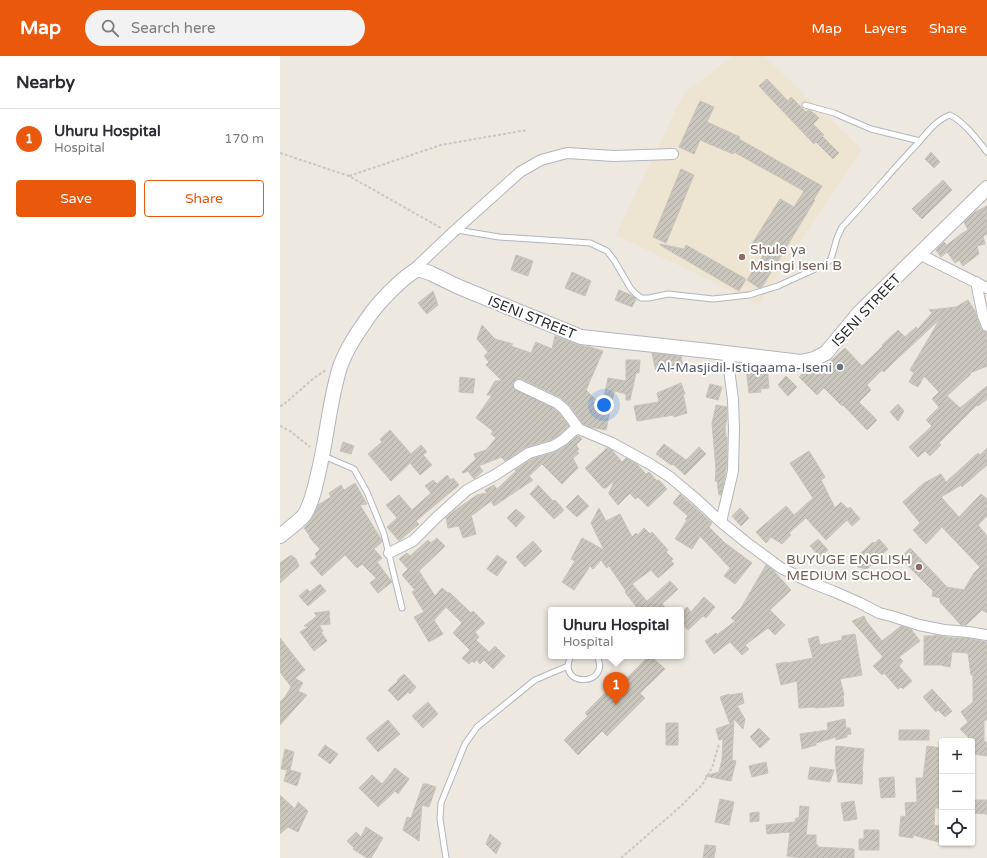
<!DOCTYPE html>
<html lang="en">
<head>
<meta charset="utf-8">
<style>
	:root { --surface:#fff; --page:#f2f2f3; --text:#2b2b33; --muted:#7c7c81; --line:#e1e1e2; --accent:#ea580c }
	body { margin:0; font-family:"Varela Round",sans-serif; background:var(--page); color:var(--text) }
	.controls { position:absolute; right:12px; bottom:12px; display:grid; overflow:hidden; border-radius:4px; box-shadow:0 1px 3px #0004 }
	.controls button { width:36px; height:36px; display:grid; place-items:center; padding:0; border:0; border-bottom:1px solid var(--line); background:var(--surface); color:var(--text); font:20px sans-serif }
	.you { position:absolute; left:324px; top:349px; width:14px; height:14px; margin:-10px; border:3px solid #fff; border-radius:50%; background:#1a73e8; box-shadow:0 0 0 6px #1a73e833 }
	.badge { display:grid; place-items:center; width:26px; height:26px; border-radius:50%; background:var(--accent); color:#fff; font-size:13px; font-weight:700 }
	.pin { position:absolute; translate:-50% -33px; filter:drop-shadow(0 1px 2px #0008) }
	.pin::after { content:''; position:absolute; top:21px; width:14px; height:12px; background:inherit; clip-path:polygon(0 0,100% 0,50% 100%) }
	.popup { position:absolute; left:268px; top:551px; width:136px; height:52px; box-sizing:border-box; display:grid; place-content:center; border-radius:4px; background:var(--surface); filter:drop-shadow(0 1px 3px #0005); font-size:13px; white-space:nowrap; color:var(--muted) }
	.popup b { font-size:15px; color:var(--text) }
	.popup::after { content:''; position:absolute; left:50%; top:100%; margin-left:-8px; border:8px solid transparent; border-top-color:var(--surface) }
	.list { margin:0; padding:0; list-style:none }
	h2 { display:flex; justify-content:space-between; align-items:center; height:52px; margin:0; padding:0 16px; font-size:17px }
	h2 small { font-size:13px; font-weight:400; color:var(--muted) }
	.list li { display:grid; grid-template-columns:26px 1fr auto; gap:12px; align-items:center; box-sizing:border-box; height:60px; padding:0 16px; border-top:1px solid var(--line) }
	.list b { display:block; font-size:15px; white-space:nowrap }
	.list p { margin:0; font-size:13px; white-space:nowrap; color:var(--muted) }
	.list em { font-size:13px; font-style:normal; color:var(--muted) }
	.actions { display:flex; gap:8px; padding:12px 16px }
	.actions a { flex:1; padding:9px 0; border:1px solid var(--accent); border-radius:4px; text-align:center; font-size:14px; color:var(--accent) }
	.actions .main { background:var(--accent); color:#fff }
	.icon { flex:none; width:22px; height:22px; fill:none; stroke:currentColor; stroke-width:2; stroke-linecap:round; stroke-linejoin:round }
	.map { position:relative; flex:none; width:707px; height:802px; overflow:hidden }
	header { display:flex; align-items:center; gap:24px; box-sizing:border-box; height:56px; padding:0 20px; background:var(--accent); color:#fff }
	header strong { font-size:19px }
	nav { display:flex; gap:22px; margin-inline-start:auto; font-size:14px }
	.search { width:280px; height:36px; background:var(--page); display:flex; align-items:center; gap:10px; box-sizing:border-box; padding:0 14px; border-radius:22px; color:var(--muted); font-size:15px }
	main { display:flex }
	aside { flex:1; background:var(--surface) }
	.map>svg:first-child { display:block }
	.education { fill:#ede4d1 }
	.building { fill:url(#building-hatch); stroke:#c9c3ba }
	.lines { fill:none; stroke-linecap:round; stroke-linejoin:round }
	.lane-casing { stroke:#b3b6bf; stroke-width:7 }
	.street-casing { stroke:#b3b6bf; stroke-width:12 }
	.secondary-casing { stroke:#b3b6bf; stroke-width:16 }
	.path { stroke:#c8c8c8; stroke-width:2; stroke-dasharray:3 2; stroke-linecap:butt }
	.lane { stroke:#fff; stroke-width:5 }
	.street { stroke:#fff; stroke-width:10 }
	.secondary { stroke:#fff; stroke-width:14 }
	.education-dot { fill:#8d6e63; stroke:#fff; stroke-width:1.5 }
	.worship-dot { fill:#6b7280; stroke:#fff; stroke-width:1.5 }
	.labels { text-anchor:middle; stroke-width:4; stroke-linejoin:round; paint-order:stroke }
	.education-label { font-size:14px; fill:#785e54; stroke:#fff; text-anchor:start }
	.street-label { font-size:14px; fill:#2d2d2d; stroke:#fff }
	.worship-label { font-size:14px; fill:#5b616d; stroke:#fff; text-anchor:end }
</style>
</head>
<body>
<header>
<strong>Map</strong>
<div class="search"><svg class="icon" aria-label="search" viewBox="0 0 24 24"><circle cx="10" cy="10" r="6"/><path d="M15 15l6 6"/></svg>Search here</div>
<nav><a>Map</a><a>Layers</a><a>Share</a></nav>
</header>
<main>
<aside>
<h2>Nearby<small></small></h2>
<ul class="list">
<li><span class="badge">1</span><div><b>Uhuru Hospital</b><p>Hospital</p></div><em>170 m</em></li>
</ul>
<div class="actions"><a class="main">Save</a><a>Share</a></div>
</aside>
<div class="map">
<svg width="707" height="802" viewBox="0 0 707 802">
	<defs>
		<pattern id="building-hatch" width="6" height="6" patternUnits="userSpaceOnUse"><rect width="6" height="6" fill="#c9c6be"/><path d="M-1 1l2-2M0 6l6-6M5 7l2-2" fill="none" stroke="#adaaa4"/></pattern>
	</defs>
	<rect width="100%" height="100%" fill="#ede8e0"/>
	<path class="education" d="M454 0H484L582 93 479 248 336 179 404 37Z"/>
	<path class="building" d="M487 23 508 45 511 41 526 56 528 54 531 55 539 62 533 68 544 79 542 80 559 97 553 103 536 86 534 88 479 30Z
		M420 45 434 51 427 66 460 81 459 83 542 130 534 143 535 144 482 231 479 232 467 224 483 200 470 191 500 143 514 151 524 135 454 96 453 98 420 84 414 98 399 91Z
		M651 96 660 106 654 112 645 103Z
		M401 113 414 119 386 187 373 181Z
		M663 124 672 134 642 163 632 153Z
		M707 150V178L703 180 705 188 697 190 699 198 683 210 679 204 675 207 667 196 661 201 656 194 664 186 667 189 681 178 688 174 684 166 695 156Z
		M380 188 404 193 406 189 466 223 459 235 380 189Z
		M236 199 253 205 248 220 231 214Z
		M292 216 311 225 305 240 285 232Z
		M339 234 353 240 356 243 352 251 335 244Z
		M153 235 158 249 147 258 138 247Z
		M688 244 695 255 697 262 701 273 703 275 707 276V310L690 317 691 318 667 340 680 352 707 330V343L698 350 697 349 659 387 661 389 650 400 645 395 638 401 629 391 652 370 646 364 659 351 652 343 659 336 644 320 638 331 629 326 634 317 630 314 660 263 616 304 604 316 602 314 587 329 591 334 579 346 597 364 587 374 563 349 562 350 544 332 537 339 519 321 527 313 532 312 533 313 543 308 545 310 565 292 582 310 603 290 602 289 618 274 625 281 636 271 638 273 652 257 649 254 676 251Z
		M202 269 215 283 233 288 231 290 251 297 256 286 272 293 275 280 298 289 310 291 323 295 306 334 322 350 328 322 346 325V304H360L359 317H356L350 344H346V338L335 335 334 337 326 374 310 371 303 368 289 349 280 341 242 323H236L233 326V329L234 333 273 352 279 357 289 370 279 379 270 384 246 391 225 405 221 401 199 410 203 415 194 423 188 415 183 417 182 416 196 403 194 398 206 394 216 382 211 378 213 375 196 362 212 339H207L215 325H222L206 309 209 306 204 300 208 296 197 283Z
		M372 297 401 300 403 310 376 316Z
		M487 310 489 332 480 333 481 336 469 337 466 312Z
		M506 320 517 331 508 340 498 329Z
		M180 321 195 323 193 337 179 336Z
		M401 327 405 338H403L407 357 394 361 393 359 357 365 354 350 379 346 377 337Z
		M430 328 442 331 438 344 426 341Z
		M618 348 624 355 618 365 610 356Z
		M436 349 447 351V362L445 371 446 381H447V406L445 420 441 439H439L437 425H435L436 414 432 367Z
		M110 374 131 398 141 389 147 396 143 399 152 409 140 419 130 407 111 425 88 398 102 386 100 383Z
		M297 380 300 381 302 383 296 389 299 393 297 395 299 397 293 402 298 412 282 428 262 408 249 420 253 424 214 450 211 445 194 458 191 459 196 478 183 482 179 470 168 472 166 462 174 455 197 439 207 437 205 434 214 429 217 433 236 415 235 414 252 403 276 396 287 389Z
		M63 386 74 390 71 398 60 395Z
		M384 388 406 404 419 391 426 398 405 419 393 408 391 409 376 398Z
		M327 392 332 394 342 406 346 402 357 408 366 418 369 416 377 425 379 424 387 433 368 451 358 441 355 443 350 437 338 449 329 438V436L335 424 326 432H323L305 412Z
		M707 392V409L682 431 681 429 661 441 679 461 701 438 707 443V460L698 469 707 480V557L702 554 686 569H681L660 546V542L652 540 653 535 620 502 630 492 667 531 684 534 694 517 700 511 662 471 646 488 633 474 640 467 623 446 644 427 661 418 666 426 687 407 698 397 700 399Z
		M529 395 545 421 541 424 555 452 561 446 568 453 570 451 580 463 572 470 567 464 546 484 526 462 509 477 511 479 502 488 491 481 486 487 476 476 506 450 514 459 533 442 510 407Z
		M167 419 171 424 173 422 179 429 136 465 139 468 119 485 107 471 117 462 106 449 119 439 132 454 151 437 145 430 153 424 157 428Z
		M75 427 87 448 80 449 101 483 102 486 94 493 102 502 97 506 112 526 98 537 90 527 96 522 82 508 77 512 65 499 42 520 30 507 37 501 35 498 40 493 29 481 30 480 24 472 32 463 38 449 51 441 49 437 61 429 64 434Z
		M258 429 273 445 275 444 284 454 274 463 250 438Z
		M400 438 432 467 429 471 445 487 472 507 455 528 444 520 450 512 420 480 412 493 395 483 407 464 405 463 408 460 393 447Z
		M298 439 309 450 297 461 286 451Z
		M319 452 326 465 340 458 352 481 356 477 358 479 364 472 370 478 372 476 388 494 386 496 393 503 391 505 394 508 378 522 371 514 352 528 367 545 390 525 398 533 382 548 388 554H357L358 553 345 536 346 535 329 510 327 512 321 504 313 513 310 510 294 534 282 526 295 505 291 503 302 482 324 494 311 467Z
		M460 452 469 462 461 470 452 460Z
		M236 453 245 461 236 471 227 462Z
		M157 482 165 490 139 515 155 540 162 532 168 537 169 536 191 557 193 555 205 567 195 576 199 581 196 584 209 596 215 590 225 600 213 613 204 604 200 608 197 604 194 607 192 605 189 608 182 602 190 594 173 577 182 567 166 551 154 564 163 578 149 586 134 561 144 556 132 536 135 534 122 519 128 513 119 503 127 497 130 500 148 484 151 487Z
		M538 483 548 494 540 501 530 490Z
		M599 483 608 493 585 515 581 511 579 512 572 505 593 486 595 487Z
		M253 485 262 495 245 511 236 501Z
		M11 499 16 503 19 510 0 527V507Z
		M217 499 227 506 217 520 207 513Z
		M486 509 493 514 511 534 490 554 505 569 495 579 488 572 465 589 469 593 462 599 450 586 434 598 425 585 436 577 437 579 455 565 451 562 461 552Z
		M40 528 46 535 28 550 19 540 27 533 30 536Z
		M424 541 435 551 426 562 423 560 408 574 401 566V556L407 551 411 556Z
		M49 555 50 568 39 569 43 575 41 576 47 585 34 595 20 576 28 571 27 570H24L37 560 34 557Z
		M584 560 587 566 602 585 621 570 631 573 640 585 619 601 623 605 619 610 632 625 623 633 621 631 618 633 604 617 602 619 593 610 603 601 572 565Z
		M575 578 582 619 560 623 564 639 563 640 564 650 535 652V651L519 652 517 625 501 629 496 608 507 606V607L533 602 528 583 538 580 540 589 562 584V580Z
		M654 579 673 582H687L707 586V664H704V686H707V700L692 698V685L680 673 688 666 681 656 693 646V619H691L688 597 672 596 670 611 660 609H644V580H654Z
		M0 582 25 614 15 622 23 627 18 635 27 639 0 669V646L5 641 11 631 12 632 0 616Z
		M369 600H371L385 613 360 637 365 642 327 680 322 675 298 699 284 684 308 660 305 657 343 619 347 622Z
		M124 618 136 631 130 638 128 636 118 645 108 634 118 625 117 624Z
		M652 633 672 655 665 661 658 654 656 656 643 641Z
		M462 637 464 647 457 650 465 663 463 673 454 663 452 704 456 705 451 725 425 720 439 716 442 704 443 683 439 684 436 673 450 668 440 641 449 638 450 639Z
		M148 646 158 658 143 672 132 660Z
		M565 663 566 672H570L571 678 567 679V681L556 684V681L536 687V689L522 693 520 678 548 674 547 667Z
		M108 664 120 678 98 696 86 682Z
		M386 667H398V689H386Z
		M479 672 490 683 480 692 470 681Z
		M619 674H649V684H619Z
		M45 689 58 698 50 708 38 699Z
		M556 690 584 693 582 716H583L582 728 558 726 555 704Z
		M647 690 662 692V711L660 723 662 724V752H655L654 769 662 771V787L633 779V782L619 780 621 760 626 761 625 747 637 746 636 722H643Z
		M5 693 14 696 10 714 21 717 17 730 4 725 7 714 1 713Z
		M486 706 488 717 472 721 469 710Z
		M530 711 554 714 550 726 528 723Z
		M115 712 129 723 118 738 115 735 98 751 79 732 92 719 102 728Z
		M614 721 615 741 601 742 599 722Z
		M143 728H147L156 731 149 751 142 749 139 785 123 774 127 761 131 762Z
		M0 739 15 753 18 746 28 755 18 776 8 771 0 778Z
		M440 743 454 746 449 769 435 766Z
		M692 744H707V758L692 757Z
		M574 745 577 763 564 765 561 747Z
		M520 750 529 751 526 779H536V789H538L537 791 574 793V802H523L507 800 510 776 487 778 486 769 515 766 516 762H519Z
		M479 756V765L470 766V757Z
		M86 771 103 782 91 802H87L73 793 74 792 67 785 76 776 81 781Z
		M584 774H599V794H579V783H584Z
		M210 778 221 787 216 798 206 788Z
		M425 789 436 790 434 802H423Z"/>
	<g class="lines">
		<defs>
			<path id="lane" d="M525 49 554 57 591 73 640 85
				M177 174 219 181 281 185 310 187 327 195 334 204 351 233 356 238 361 242H369L388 238 433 243 469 239 498 230 546 208 551 203 557 182 562 171C588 144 612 114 638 87 647 77 656 64 670 59 685 67 696 82 707 96
				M44 400 74 413 87 436 104 478 122 552
				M291 600C275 632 332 631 317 600
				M166 802 160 763 161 747 185 688 197 671 255 624 288 610"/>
			<path id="street" d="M639 198 707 232
				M131 216 171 178 240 116 261 104 287 97 334 100 393 98
				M696 226 703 260 707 270
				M239 329 277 347 284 353 299 373
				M441 466 453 415 454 373 453 344 447 297
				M109 497 133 485 157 461 187 434 215 419 249 397 273 390 283 384 294 374 299 373 332 387 370 408 390 421 415 442 441 466 467 487 501 512 532 527 555 536 580 547 599 557 611 560 639 569 664 574 688 576 707 579"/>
			<path id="secondary" d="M0 480C6 475 21 464 25 458 32 446 35 432 38 418 47 383 49 346 60 311 67 291 80 273 92 256 102 243 124 220 138 213L150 217 179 231 301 281 429 295 521 306 534 303 546 297 579 257 707 132"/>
		</defs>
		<use href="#lane" class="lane-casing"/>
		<use href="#street" class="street-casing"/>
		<use href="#secondary" class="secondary-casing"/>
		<path class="path" d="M0 97 69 120 161 172
			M69 120 161 89 247 74
			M0 350 3 349 34 322 46 314
			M0 370 10 375 30 391
			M341 802 401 750 422 729 432 712 439 688"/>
		<use href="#lane" class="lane"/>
		<use href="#street" class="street"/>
		<use href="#secondary" class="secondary"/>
	</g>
	<g class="education-dot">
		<circle cx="462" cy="201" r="4"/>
		<circle cx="639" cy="511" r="4"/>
	</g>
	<circle class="worship-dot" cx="560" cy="311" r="4"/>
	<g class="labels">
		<g class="education-label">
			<text x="470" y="198">Shule ya<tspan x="470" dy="16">Msingi Iseni B</tspan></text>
			<text x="631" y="508" text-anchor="end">BUYUGE ENGLISH<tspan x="631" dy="16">MEDIUM SCHOOL</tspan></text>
		</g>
		<g class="street-label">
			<text transform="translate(586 254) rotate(-47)" y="5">ISENI STREET</text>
			<text transform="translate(252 261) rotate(22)" y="5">ISENI STREET</text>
		</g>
		<g class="worship-label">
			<text x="552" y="316">Al-Masjidil-Istiqaama-Iseni</text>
		</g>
	</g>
</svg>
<div class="controls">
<button>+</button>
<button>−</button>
<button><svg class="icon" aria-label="locate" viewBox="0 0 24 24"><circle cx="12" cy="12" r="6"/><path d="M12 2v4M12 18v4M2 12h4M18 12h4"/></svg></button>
</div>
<div class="you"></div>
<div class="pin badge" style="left:336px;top:649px">1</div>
<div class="popup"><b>Uhuru Hospital</b>Hospital</div>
</div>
</main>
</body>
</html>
